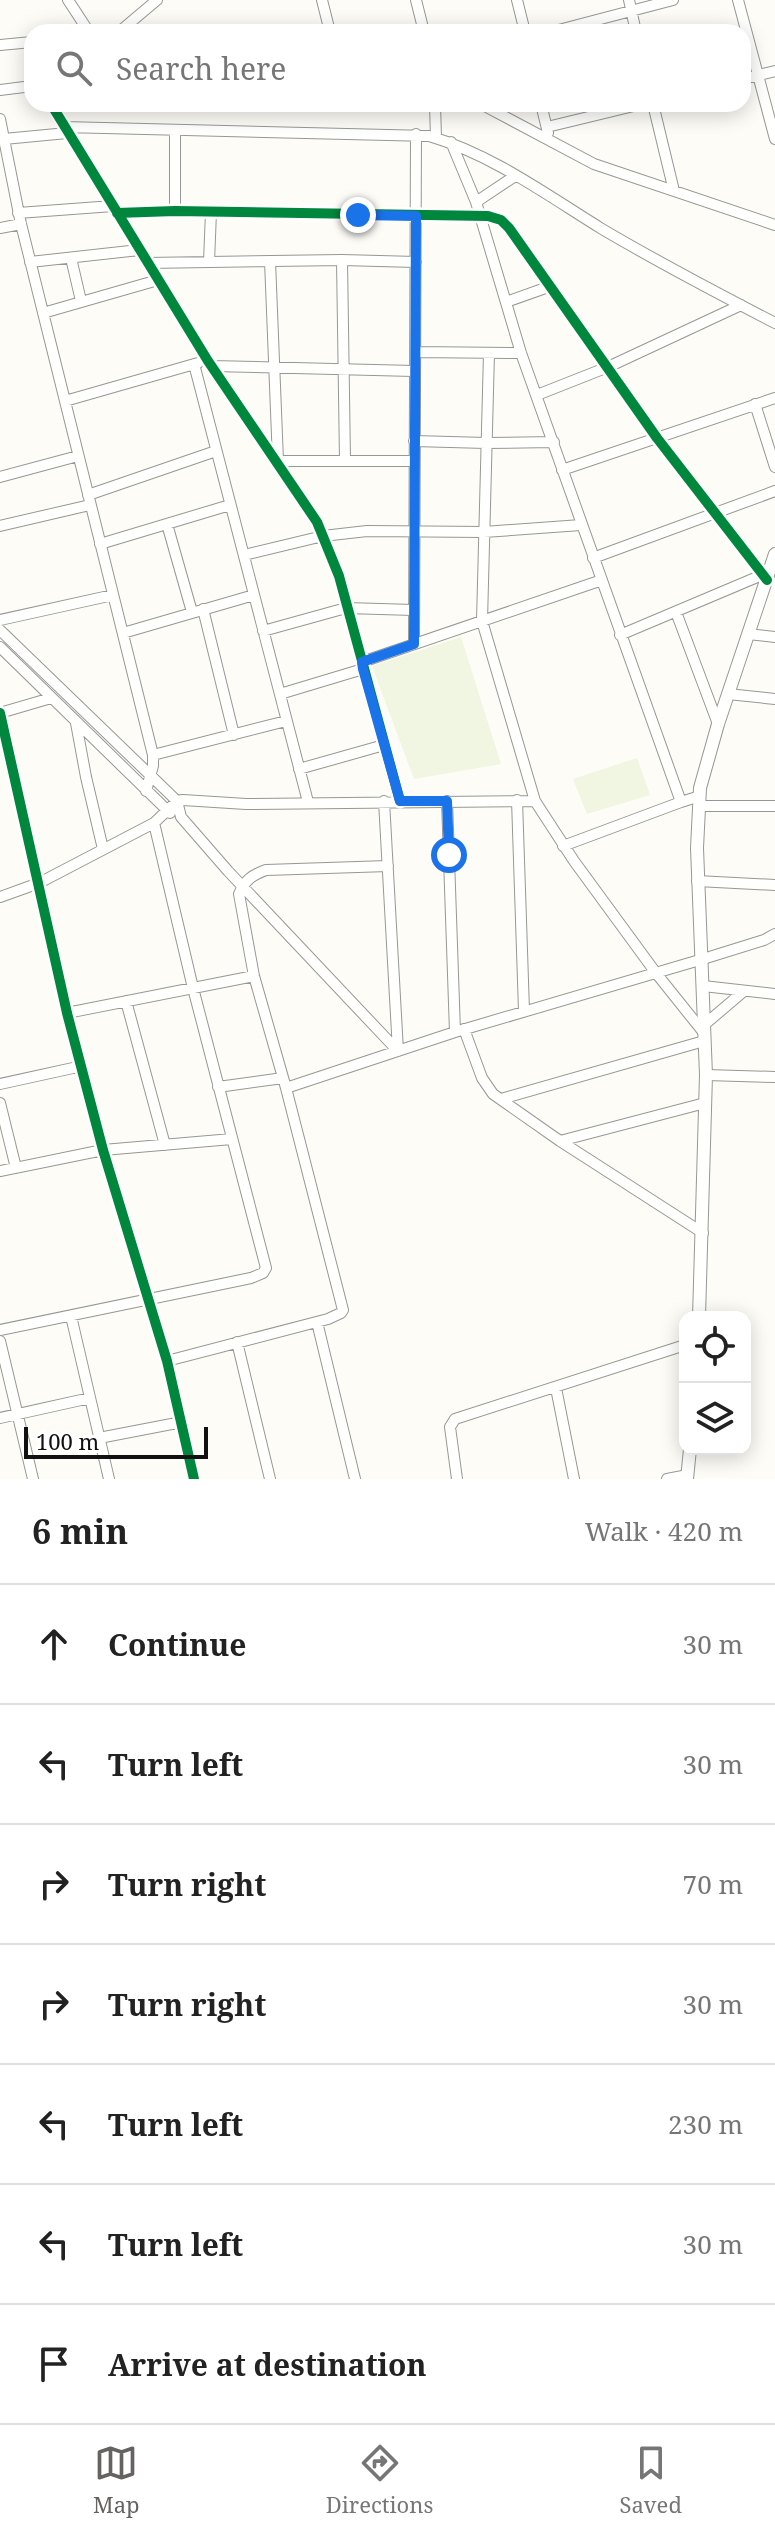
<!DOCTYPE html>
<html lang="en">
<head>
<meta charset="utf-8">
<style>
	:root { --surface:#fff; --page:#f2f2f2; --text:#222; --muted:#767676; --line:#e0e0e0; --accent:#646362 }
	body { margin:0; font-family:"Noto Serif",serif; background:var(--page); color:var(--text) }
	.controls { position:absolute; right:24px; bottom:24px; display:grid; overflow:hidden; border-radius:16px; box-shadow:0 4px 20px #0003 }
	.controls button { width:72px; height:72px; display:grid; place-items:center; padding:0; border:0; border-bottom:2px solid var(--line); background:var(--surface); color:var(--text); font:40px sans-serif }
	.scale { position:absolute; left:24px; bottom:20px; width:184px; box-sizing:border-box; padding-left:8px; border:4px solid #111; border-top:0; font-size:22px; line-height:28px; white-space:nowrap; color:#111; -webkit-text-stroke:6px #fff; paint-order:stroke }
	.stop { position:absolute; width:24px; height:24px; margin:-18px; border:6px solid #1a73e8; border-radius:50%; background:#fff }
	.stop.end { background:#1a73e8; border-color:#fff; box-shadow:0 2px 8px #0008 }
	.list { margin:0; padding:0; list-style:none }
	h2 { display:flex; justify-content:space-between; align-items:center; height:104px; margin:0; padding:0 32px; font-size:34px }
	h2 small { font-size:26px; font-weight:400; color:var(--muted) }
	.list li { display:grid; grid-template-columns:52px 1fr auto; gap:24px; align-items:center; box-sizing:border-box; height:120px; padding:0 32px; border-top:2px solid var(--line) }
	.list b { display:block; font-size:30px; white-space:nowrap }
	.list em { font-size:26px; font-style:normal; color:var(--muted) }
	.icon { flex:none; width:44px; height:44px; fill:none; stroke:currentColor; stroke-width:2; stroke-linecap:round; stroke-linejoin:round }
	.map { position:relative; flex:none; width:775px; height:1479px; overflow:hidden }
	.search { position:absolute; background:var(--surface); box-shadow:0 4px 20px #0003; left:24px; right:24px; top:24px; height:88px; display:flex; align-items:center; gap:20px; box-sizing:border-box; padding:0 28px; border-radius:24px; color:var(--muted); font-size:30px }
	.sheet { height:944px; background:var(--surface) }
	nav { display:flex; justify-content:space-around; align-items:center; box-sizing:border-box; height:112px; border-top:2px solid var(--line); background:var(--surface); font-size:22px; color:var(--muted) }
	nav a { display:grid; justify-items:center; gap:4px }
	nav .on { color:var(--accent) }
	.map>svg:first-child { display:block }
	.pitch { fill:#f0f6e1 }
	.lines { fill:none; stroke-linecap:round; stroke-linejoin:round }
	.minor-casing { stroke:#979795; stroke-width:12 }
	.tertiary-casing { stroke:#979795; stroke-width:14 }
	.minor { stroke:#fffffe; stroke-width:10 }
	.tertiary { stroke:#fffffe; stroke-width:12 }
	.cycleway-casing { stroke:#fff; stroke-width:15 }
	.cycleway { stroke:#00873e; stroke-width:10 }
	.route { stroke:#1a73e8; stroke-width:10 }
</style>
</head>
<body>
<div class="map">
<svg width="775" height="1479" viewBox="0 0 775 1479">
	<rect width="100%" height="100%" fill="#fdfcf7"/>
	<path class="pitch" d="M461 637 501 764 414 779 372 666Z
		M637 758 650 795 587 814 573 779Z"/>
	<g class="lines">
		<defs>
			<path id="minor" d="M68 0 89 32
				M322 0 330 32
				M416 0 424 32
				M517 0 525 32
				M629 0 636 32
				M738 0 775 139
				M119 32 157 0
				M551 32 673 0
				M0 45 32 42
				M743 79 775 71
				M0 90 32 86
				M51 104 208 361 317 522 339 576 400 801
				M435 104 436 138
				M481 104 594 164 775 225
				M541 104 548 133
				M653 104 674 191
				M0 119 21 224 153 755V766L146 791
				M64 127 429 136C491 154 547 195 602 229 658 262 717 293 775 323
				M547 127 642 104
				M4 139 67 133
				M451 142 476 202 521 353 681 802 700 796
				M476 202 515 176
				M175 211V131
				M18 213 113 206
				M117 213 175 211 488 216 501 220 509 228 657 438 767 580
				M0 228 21 224
				M71 258 81 301
				M342 260 345 461
				M270 261 278 461H414
				M30 262 139 250
				M209 262 211 212
				M147 263 342 260 416 262
				M506 302 551 286
				M43 313 158 280
				M415 352 521 353
				M489 353 482 621 535 801 574 861 656 973 704 1033
				M194 364 308 802
				M212 366 414 371
				M537 395 608 367 741 305
				M65 401 198 363
				M755 404 775 467
				M414 441 486 443 554 442
				M562 470 775 398
				M0 477 78 456
				M88 495 216 451
				M167 524 192 612
				M0 526 90 505
				M100 544 230 505
				M244 555 323 536 367 531 484 532 581 525
				M593 558 775 491
				M203 609 234 735
				M676 612 718 724
				M0 620 113 595
				M0 630 177 801 181 817 228 871 398 1051
				M263 631 346 608 414 610
				M123 633 254 595
				M748 634 775 637
				M620 635 762 575
				M414 644 416 134
				M0 647 170 813
				M362 662 602 580
				M280 694 363 669
				M728 694 775 699
				M0 713 67 1013 103 1150 167 1361 194 1479
				M0 713 51 698
				M76 723 86 777 103 849
				M153 755 286 721
				M299 769 384 745
				M517 800 524 1011
				M384 801 398 1051
				M447 801 455 1032
				M700 806H775
				M563 846 681 802
				M697 881 775 885
				M0 897 39 883 154 823 177 801 183 800 246 804 535 801
				M703 986 775 994
				M126 1001 165 1145
				M67 1013 254 976
				M704 1025 744 991
				M464 1029 482 1078 493 1094 560 1141 703 1233
				M706 1075 775 1077
				M0 1084 82 1066
				M218 1087 283 1078
				M286 1088 455 1032 703 959 764 940 775 934
				M501 1099 704 1041
				M0 1103 16 1168
				M560 1141 705 1103
				M0 1171 103 1150 232 1139
				M71 1316 109 1479
				M317 1322 355 1479
				M0 1330 251 1278 263 1273 266 1268 193 988 154 823
				M0 1341 33 1479
				M237 1342 270 1479
				M167 1361 328 1319 341 1313 343 1310 286 1088 254 976 239 894C245 880 252 875 266 870L388 866
				M556 1388 574 1479
				M0 1418 90 1398
				M99 1438 182 1422
				M457 1479 450 1427 455 1419 685 1345
				M667 1479 688 1475"/>
			<path id="tertiary" d="M699 1317 706 1075 697 848 700 788 718 724 775 554
				M687 1479 690 1449"/>
		</defs>
		<use href="#minor" class="minor-casing"/>
		<use href="#tertiary" class="tertiary-casing"/>
		<use href="#minor" class="minor"/>
		<use href="#tertiary" class="tertiary"/>
		<defs>
			<path id="cycleway" d="M51 104 208 361 317 522 339 576 400 801
				M117 213 175 211 488 216 501 220 509 228 657 438 767 580
				M0 713 67 1013 103 1150 167 1361 194 1479"/>
		</defs>
		<use href="#cycleway" class="cycleway-casing"/>
		<use href="#cycleway" class="cycleway"/>
	</g>
	<g class="lines">
		<path class="route" d="M358 215 416 216 414 644 362 662 363 669 400 801H447L449 855"/>
	</g>
</svg>
<div class="controls">
<button><svg class="icon" aria-label="locate" viewBox="0 0 24 24"><circle cx="12" cy="12" r="6"/><path d="M12 2v4M12 18v4M2 12h4M18 12h4"/></svg></button>
<button><svg class="icon" aria-label="layers" viewBox="0 0 24 24"><path d="M12 4l9 5-9 5-9-5zM3 14l9 5 9-5"/></svg></button>
</div>
<div class="scale">100 m</div>
<div class="stop" style="left:449px;top:855px"></div>
<div class="stop end" style="left:358px;top:215px"></div>
<div class="search"><svg class="icon" aria-label="search" viewBox="0 0 24 24"><circle cx="10" cy="10" r="6"/><path d="M15 15l6 6"/></svg>Search here</div>
</div>
<section class="sheet">
<h2>6 min<small>Walk · 420 m</small></h2>
<ul class="list">
<li><svg class="icon" aria-label="ahead" viewBox="0 0 24 24"><path d="M12 20V5M6 11l6-6 6 6"/></svg><div><b>Continue</b></div><em>30 m</em></li>
<li><svg class="icon" aria-label="left" viewBox="0 0 24 24"><path d="M17 20v-9H6M10 6l-5 5 5 5"/></svg><div><b>Turn left</b></div><em>30 m</em></li>
<li><svg class="icon" aria-label="right" viewBox="0 0 24 24"><path d="M7 20v-9h11M14 6l5 5-5 5"/></svg><div><b>Turn right</b></div><em>70 m</em></li>
<li><svg class="icon" aria-label="right" viewBox="0 0 24 24"><path d="M7 20v-9h11M14 6l5 5-5 5"/></svg><div><b>Turn right</b></div><em>30 m</em></li>
<li><svg class="icon" aria-label="left" viewBox="0 0 24 24"><path d="M17 20v-9H6M10 6l-5 5 5 5"/></svg><div><b>Turn left</b></div><em>230 m</em></li>
<li><svg class="icon" aria-label="left" viewBox="0 0 24 24"><path d="M17 20v-9H6M10 6l-5 5 5 5"/></svg><div><b>Turn left</b></div><em>30 m</em></li>
<li><svg class="icon" aria-label="arrive" viewBox="0 0 24 24"><path d="M6 21V4h12l-3 4 3 4H6"/></svg><div><b>Arrive at destination</b></div></li>
</ul>
</section>
<nav>
<a class="on"><svg class="icon" aria-label="map" viewBox="0 0 24 24"><path d="M3 6l6-2 6 2 6-2v14l-6 2-6-2-6 2zM9 4v14M15 6v14"/></svg>Map</a>
<a><svg class="icon" aria-label="directions" viewBox="0 0 24 24"><path d="M12 3l9 9-9 9-9-9zM9 14v-3h6M13 9l2 2-2 2"/></svg>Directions</a>
<a><svg class="icon" aria-label="saved" viewBox="0 0 24 24"><path d="M7 4h10v16l-5-4-5 4z"/></svg>Saved</a>
</nav>
</body>
</html>
